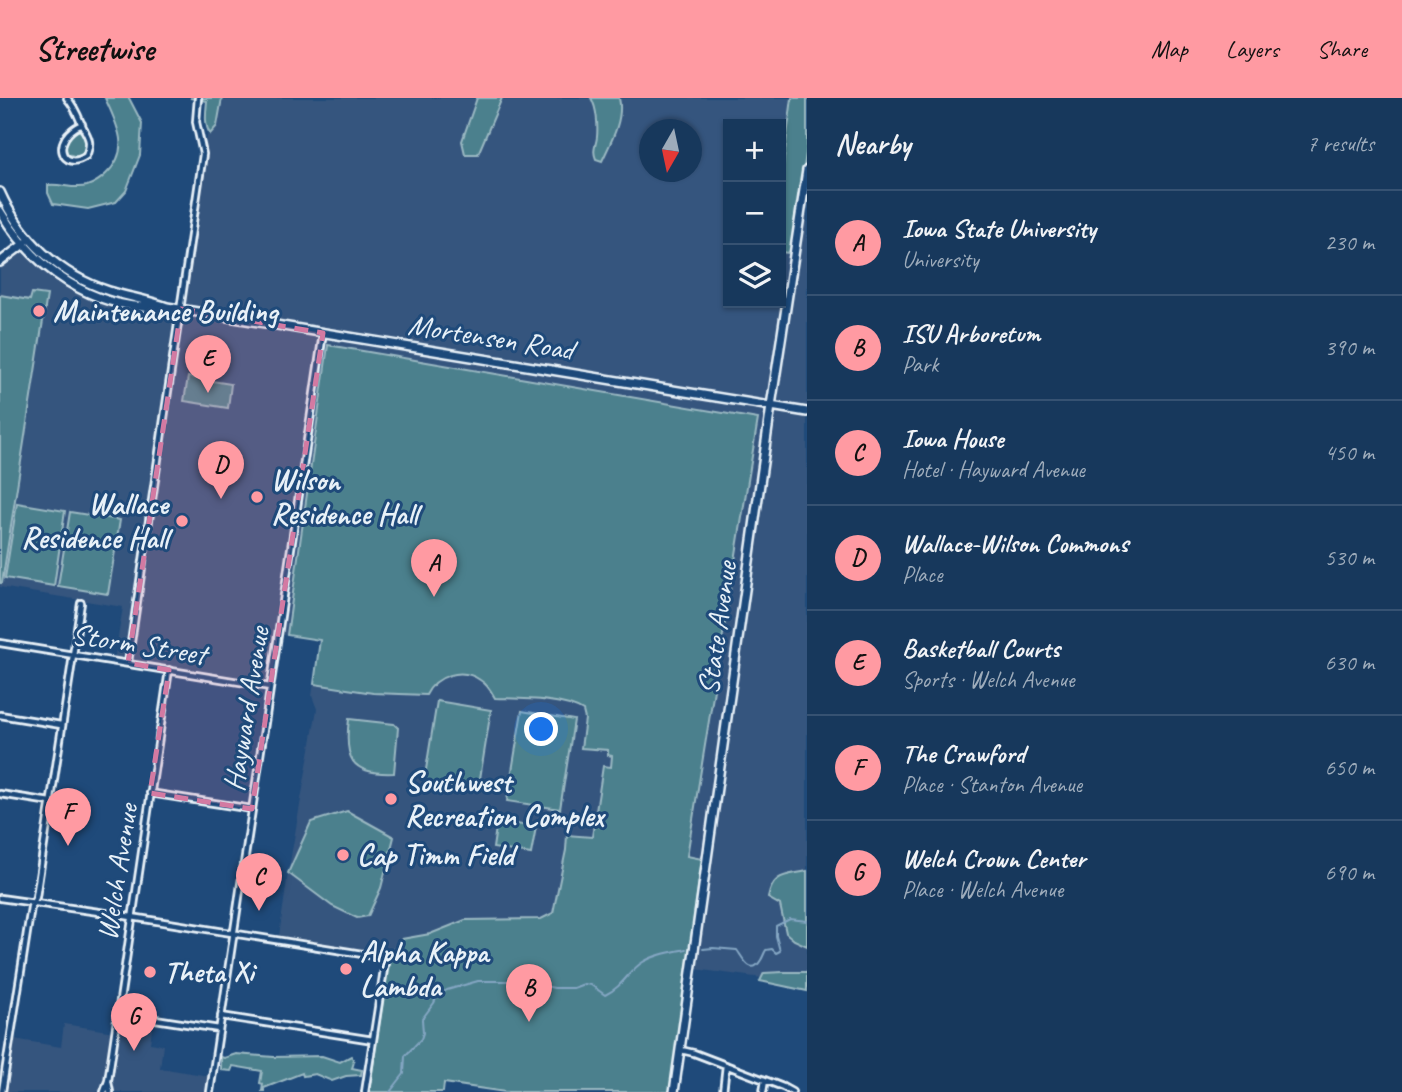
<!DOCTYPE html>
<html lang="en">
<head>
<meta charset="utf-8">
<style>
	:root { --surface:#17385c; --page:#203f62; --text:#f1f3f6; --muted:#9eacbb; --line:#365272; --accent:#ff9aa2 }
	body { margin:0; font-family:Caveat,sans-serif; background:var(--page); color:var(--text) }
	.controls { position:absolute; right:21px; top:21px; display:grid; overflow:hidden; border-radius:0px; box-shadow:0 2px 5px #0004 }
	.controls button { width:63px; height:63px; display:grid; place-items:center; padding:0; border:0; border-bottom:2px solid var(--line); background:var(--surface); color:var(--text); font:35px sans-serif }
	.compass { position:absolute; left:639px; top:21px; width:63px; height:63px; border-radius:50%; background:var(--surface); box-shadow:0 2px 5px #0004; rotate:189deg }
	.you { position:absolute; left:542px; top:632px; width:24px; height:24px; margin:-18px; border:5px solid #fff; border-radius:50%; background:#1a73e8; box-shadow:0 0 0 10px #1a73e833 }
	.badge { display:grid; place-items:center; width:46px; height:46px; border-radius:50%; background:var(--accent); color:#111; font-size:23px; font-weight:700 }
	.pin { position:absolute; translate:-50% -58px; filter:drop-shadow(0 2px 4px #0008) }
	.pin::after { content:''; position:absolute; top:37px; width:24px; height:21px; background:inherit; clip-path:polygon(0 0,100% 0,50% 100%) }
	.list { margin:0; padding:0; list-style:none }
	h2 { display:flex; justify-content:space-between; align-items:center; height:91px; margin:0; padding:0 28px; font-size:30px }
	h2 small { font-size:23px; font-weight:400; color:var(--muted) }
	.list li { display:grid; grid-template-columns:46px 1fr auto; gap:21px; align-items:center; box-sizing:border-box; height:105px; padding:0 28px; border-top:2px solid var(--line) }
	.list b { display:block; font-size:26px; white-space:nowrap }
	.list p { margin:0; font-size:23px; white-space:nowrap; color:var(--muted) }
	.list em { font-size:23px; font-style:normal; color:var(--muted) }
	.icon { flex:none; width:38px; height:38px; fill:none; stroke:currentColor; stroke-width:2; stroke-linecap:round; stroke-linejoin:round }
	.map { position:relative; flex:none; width:807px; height:994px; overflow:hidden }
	header { display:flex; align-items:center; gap:42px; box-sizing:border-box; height:98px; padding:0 35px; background:var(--accent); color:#111 }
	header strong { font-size:33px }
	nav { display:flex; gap:38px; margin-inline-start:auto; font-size:24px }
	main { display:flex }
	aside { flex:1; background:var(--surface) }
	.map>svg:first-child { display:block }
	.built { fill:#35557e; fill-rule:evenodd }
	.green { fill:#4c808d; stroke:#9ab8c2; stroke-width:2 }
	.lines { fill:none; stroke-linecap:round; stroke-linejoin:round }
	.stream { stroke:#84a6c3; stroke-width:2 }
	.street-casing { stroke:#e8f1f8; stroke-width:10 }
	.secondary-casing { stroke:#e8f1f8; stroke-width:12 }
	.street { stroke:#1f4a7a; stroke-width:4.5 }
	.secondary { stroke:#1f4a7a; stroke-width:7 }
	.marked { fill:#d37aa2; fill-opacity:0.2; stroke:#d37aa2; stroke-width:5; stroke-dasharray:14 9; stroke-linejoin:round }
	.poi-dot { fill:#ff9aa2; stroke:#1f4a7a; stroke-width:2.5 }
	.labels { text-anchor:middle; stroke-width:6; stroke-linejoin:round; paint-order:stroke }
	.poi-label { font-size:30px; font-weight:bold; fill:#e8f1f8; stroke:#1f4a7a; text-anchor:start }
	.street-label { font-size:30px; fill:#e8f1f8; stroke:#1f4a7a }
</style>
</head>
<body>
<header>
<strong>Streetwise</strong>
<nav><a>Map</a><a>Layers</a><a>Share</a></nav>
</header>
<main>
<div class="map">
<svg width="807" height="994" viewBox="0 0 807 994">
	<rect width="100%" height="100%" fill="#1f4a7a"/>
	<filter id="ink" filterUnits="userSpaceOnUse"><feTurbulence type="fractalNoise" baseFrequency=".0143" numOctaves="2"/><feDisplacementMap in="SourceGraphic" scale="14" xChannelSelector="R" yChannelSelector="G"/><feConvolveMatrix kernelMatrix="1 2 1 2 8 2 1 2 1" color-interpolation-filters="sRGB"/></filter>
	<g filter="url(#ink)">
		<path class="built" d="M213 0H807V886L687 870 670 994 445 978 369 994 390 856 279 838 288 775 317 611 312 598 320 542 278 536 270 589 114 563 123 509 0 489V164L23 147 51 173 112 203 180 211ZM728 26H781V205H728ZM650 32H692V74H650Z
			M117 915 123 920 153 924 150 945 163 947 160 970 209 978 206 994H0V964L10 965 14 941 61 949 64 926 114 934Z"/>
		<path class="green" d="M105 0H129L142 25 140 57 126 93 116 104 88 111 53 106 48 95V87C60 85 74 92 87 88 93 86 101 81 106 76 132 52 117 27 105 0Z
			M190 0H222L217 28 210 36C204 26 206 14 207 3Z
			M477 0H502L478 56H465L462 43Z
			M591 0H619C624 21 611 44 602 63L596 61C592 52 596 48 597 39 598 28 597 10 591 0Z
			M792 0H807V49L791 154 789 155 781 154V83Z
			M76 32 82 34C89 47 86 66 67 55L65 48 68 39Z
			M32 195 47 197 2 485H0V197L30 202Z
			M328 247 758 321 687 758 702 761 670 994H505L444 985 443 994H369L390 856 402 841 430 836 465 822 541 821 553 815 566 752 567 737 592 739 603 668 611 669 612 658 608 657V652L581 650 585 621 583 613C562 600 519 601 495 600 491 593 487 586 480 582 462 569 436 577 426 597L373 595 314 586 320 542 287 537Z
			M188 279 231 286 228 310 184 303Z
			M17 405 65 413 54 488 5 480Z
			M70 414 120 422 108 496 58 488Z
			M437 603 491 612 478 693 424 684Z
			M522 613 574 622 560 711 507 703Z
			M349 621 394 626 398 630 394 675C350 677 344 660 349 621Z
			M347 713 394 739 381 790 368 818 357 820 332 808 288 775 311 724Z
			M497 723 536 729 531 756 493 750Z
			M807 773V848L794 842 786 835 780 807 768 800C773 775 785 778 807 773Z
			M783 874H807V893L760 883 764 875Z
			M236 956 274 959 322 958 340 964 351 958C355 963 354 965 352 970L362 972 361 977 346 978 332 983 315 976 303 978 302 975 264 990V993H262L263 986 260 985 262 973 233 968 231 973 221 972V959L224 960Z"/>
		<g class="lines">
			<path class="stream" d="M703 851 713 850 737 852C743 860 751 879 761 862 763 859 764 855 766 852L772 851 776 855 780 853 776 838V828L790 821 807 823
				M390 994 404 976 405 958 421 941 423 935 422 921 434 905 437 898 447 892 478 883H509L522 879 537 878 545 888 554 890H573L584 886 591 887 605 897C624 888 628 873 643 864 656 856 672 854 686 851"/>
			<defs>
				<path id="street" d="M67 0C74 8 77 15 81 25 87 39 93 41 86 58 62 75 49 41 82 26
					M0 545 270 589
					M128 565 203 56 196 24 198 0
					M0 617 61 627
					M150 695 252 711
					M0 696 50 704
					M0 800 113 816 381 859 383 860 385 865 365 994
					M117 915 219 931
					M221 918 373 942
					M681 952 694 955 783 989 792 994
					M108 984 110 994
					M2 994 31 809 36 799 81 505
					M104 994 108 983 169 572
					M210 994 323 235
					M723 994 726 967
					M763 994 765 982"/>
				<path id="secondary" d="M0 94C21 141 59 177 109 193 128 199 148 202 167 209L807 314
					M0 113C34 171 94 213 163 209
					M0 164 25 145
					M674 994 771 308 807 72"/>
			</defs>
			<use href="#street" class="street-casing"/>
			<use href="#secondary" class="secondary-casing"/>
			<use href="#street" class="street"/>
			<use href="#secondary" class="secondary"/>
		</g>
	</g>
	<path class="marked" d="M181 211 323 235 252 711 150 695 169 572 128 565Z"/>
	<g class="poi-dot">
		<circle cx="39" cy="213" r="7"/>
		<circle cx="257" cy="399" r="7"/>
		<circle cx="182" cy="423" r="7"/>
		<circle cx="391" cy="701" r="7"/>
		<circle cx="343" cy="757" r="7"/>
		<circle cx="346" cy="871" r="7"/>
		<circle cx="150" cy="874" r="7"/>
	</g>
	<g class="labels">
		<g class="poi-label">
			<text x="53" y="223">Maintenance Building</text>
			<text x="271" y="392">Wilson<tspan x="271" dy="34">Residence Hall</tspan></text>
			<text x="168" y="416" text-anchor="end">Wallace<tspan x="168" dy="34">Residence Hall</tspan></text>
			<text x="405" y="694">Southwest<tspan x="405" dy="34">Recreation Complex</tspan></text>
			<text x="357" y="767">Cap Timm Field</text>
			<text x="360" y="864">Alpha Kappa<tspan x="360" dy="34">Lambda</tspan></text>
			<text x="164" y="884">Theta Xi</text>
		</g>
		<g class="street-label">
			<text transform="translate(491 239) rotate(9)" y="10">Mortensen Road</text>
			<text transform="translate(717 530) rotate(-82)" y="10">State Avenue</text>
			<text transform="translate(139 546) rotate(9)" y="10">Storm Street</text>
			<text transform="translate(246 611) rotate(-81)" y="10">Hayward Avenue</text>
			<text transform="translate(117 774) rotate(-81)" y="10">Welch Avenue</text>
		</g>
	</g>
</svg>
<div class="controls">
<button>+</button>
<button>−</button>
<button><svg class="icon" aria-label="layers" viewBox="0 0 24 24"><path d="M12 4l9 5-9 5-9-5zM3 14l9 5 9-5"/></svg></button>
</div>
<svg class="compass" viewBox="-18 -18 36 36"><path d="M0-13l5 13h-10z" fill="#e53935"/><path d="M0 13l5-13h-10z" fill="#9eacbb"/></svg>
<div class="you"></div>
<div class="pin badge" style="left:434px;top:499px">A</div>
<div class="pin badge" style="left:529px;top:924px">B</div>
<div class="pin badge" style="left:259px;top:813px">C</div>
<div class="pin badge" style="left:221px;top:401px">D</div>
<div class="pin badge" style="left:208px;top:295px">E</div>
<div class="pin badge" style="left:68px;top:748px">F</div>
<div class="pin badge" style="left:134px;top:953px">G</div>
</div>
<aside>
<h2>Nearby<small>7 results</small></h2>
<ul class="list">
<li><span class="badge">A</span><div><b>Iowa State University</b><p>University</p></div><em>230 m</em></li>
<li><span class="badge">B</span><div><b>ISU Arboretum</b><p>Park</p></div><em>390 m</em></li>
<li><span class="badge">C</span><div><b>Iowa House</b><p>Hotel · Hayward Avenue</p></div><em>450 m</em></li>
<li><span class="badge">D</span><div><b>Wallace-Wilson Commons</b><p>Place</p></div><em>530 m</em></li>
<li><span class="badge">E</span><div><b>Basketball Courts</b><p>Sports · Welch Avenue</p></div><em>630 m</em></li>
<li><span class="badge">F</span><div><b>The Crawford</b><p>Place · Stanton Avenue</p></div><em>650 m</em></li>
<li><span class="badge">G</span><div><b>Welch Crown Center</b><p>Place · Welch Avenue</p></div><em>690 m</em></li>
</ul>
</aside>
</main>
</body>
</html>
